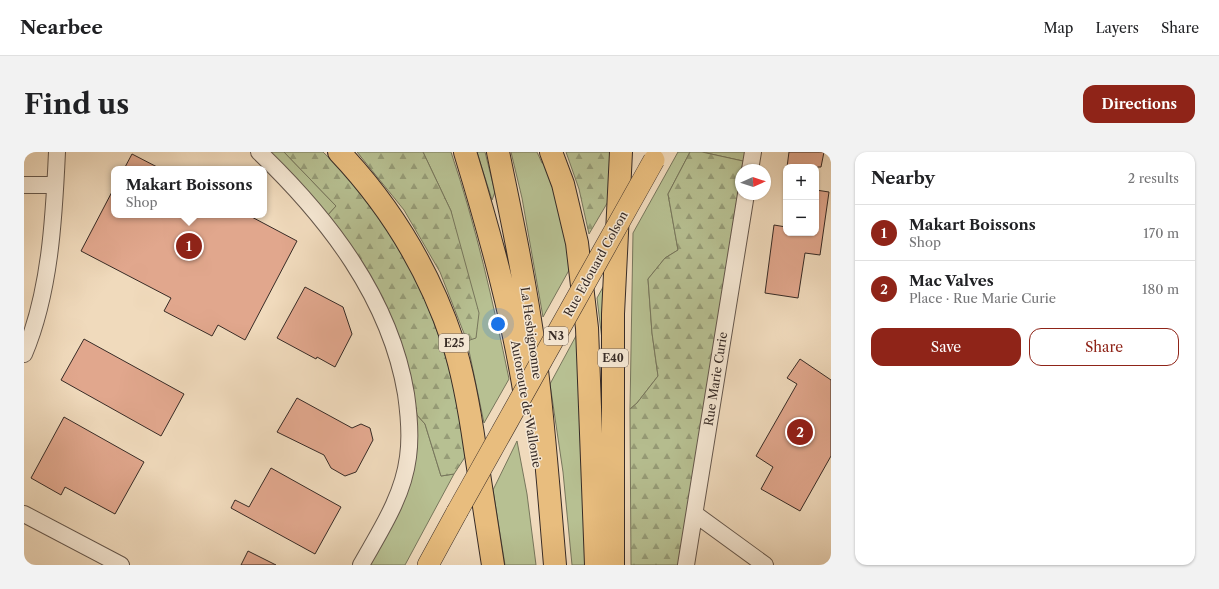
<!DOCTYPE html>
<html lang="en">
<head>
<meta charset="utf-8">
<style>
	:root { --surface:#fff; --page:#f2f2f2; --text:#202124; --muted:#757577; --line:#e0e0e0; --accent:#8f2418 }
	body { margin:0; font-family:"Libre Caslon Text",serif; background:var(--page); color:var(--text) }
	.controls { position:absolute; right:12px; top:12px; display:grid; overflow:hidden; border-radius:8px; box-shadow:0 1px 3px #0004 }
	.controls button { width:36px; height:36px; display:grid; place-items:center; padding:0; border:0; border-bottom:1px solid var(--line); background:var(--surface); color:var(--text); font:20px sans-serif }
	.compass { position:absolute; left:711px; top:12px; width:36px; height:36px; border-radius:50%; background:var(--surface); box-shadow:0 1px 3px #0004; rotate:87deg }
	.you { position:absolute; left:474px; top:172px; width:14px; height:14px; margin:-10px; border:3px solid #fff; border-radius:50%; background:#1a73e8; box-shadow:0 0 0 6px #1a73e833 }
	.badge { display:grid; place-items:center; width:26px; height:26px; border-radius:50%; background:var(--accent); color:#fff; font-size:13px; font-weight:700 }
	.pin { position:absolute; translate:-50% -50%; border:2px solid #fff; box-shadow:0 1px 4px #0006 }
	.popup { position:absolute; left:87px; top:14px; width:156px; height:52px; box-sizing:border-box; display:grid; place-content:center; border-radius:8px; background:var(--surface); filter:drop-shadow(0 1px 3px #0005); font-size:13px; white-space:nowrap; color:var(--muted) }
	.popup b { font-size:15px; color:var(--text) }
	.popup::after { content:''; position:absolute; left:50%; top:100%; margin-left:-8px; border:8px solid transparent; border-top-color:var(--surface) }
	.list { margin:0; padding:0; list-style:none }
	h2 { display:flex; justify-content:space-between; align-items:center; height:52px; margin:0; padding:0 16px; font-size:17px }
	h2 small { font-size:13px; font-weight:400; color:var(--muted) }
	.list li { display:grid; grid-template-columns:26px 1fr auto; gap:12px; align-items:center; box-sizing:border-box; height:56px; padding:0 16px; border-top:1px solid var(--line) }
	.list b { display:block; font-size:15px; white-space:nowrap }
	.list p { margin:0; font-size:13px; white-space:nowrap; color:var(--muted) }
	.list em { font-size:13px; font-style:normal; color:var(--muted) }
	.actions { display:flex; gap:8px; padding:12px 16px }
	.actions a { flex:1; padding:9px 0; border:1px solid var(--accent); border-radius:12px; text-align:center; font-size:14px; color:var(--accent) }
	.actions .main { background:var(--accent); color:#fff }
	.map { position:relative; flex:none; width:807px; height:413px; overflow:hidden; border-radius:12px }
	header { display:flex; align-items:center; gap:24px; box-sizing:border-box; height:56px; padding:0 20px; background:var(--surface); border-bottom:1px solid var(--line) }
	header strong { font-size:19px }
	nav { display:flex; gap:22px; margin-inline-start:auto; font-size:14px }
	.intro { display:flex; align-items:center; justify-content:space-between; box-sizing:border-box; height:96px; padding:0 24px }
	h1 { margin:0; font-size:28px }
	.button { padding:10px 18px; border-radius:12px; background:var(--accent); color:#fff; font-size:14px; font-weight:700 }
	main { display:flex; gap:24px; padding:0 24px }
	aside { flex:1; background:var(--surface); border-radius:12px; box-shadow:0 1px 3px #0004 }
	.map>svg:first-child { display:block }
	.green { fill:#b7c092; stroke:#77765c }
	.forest { fill:url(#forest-firs); stroke:#77765c }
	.building { fill:#e1a78d; stroke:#372b26 }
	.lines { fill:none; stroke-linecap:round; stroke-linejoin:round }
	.minor-casing { stroke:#65574c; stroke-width:18 }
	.major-casing { stroke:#372b26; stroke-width:22 }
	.highway-casing { stroke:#372b26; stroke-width:24 }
	.minor { stroke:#f5e7d3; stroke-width:16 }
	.major { stroke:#e8bd7e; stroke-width:21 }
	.highway { stroke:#e8bd7e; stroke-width:22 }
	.major-bridge-casing { stroke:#372b26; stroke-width:22; stroke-linecap:butt }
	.major-bridge { stroke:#e8bd7e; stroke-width:21 }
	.labels { text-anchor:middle; stroke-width:3; stroke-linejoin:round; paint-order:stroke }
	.shield { fill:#f5e7d3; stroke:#70635a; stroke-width:1 }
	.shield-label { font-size:11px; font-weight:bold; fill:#372b26 }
	.street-label { font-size:12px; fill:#372b26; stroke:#f5e7d3 }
</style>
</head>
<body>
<header>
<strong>Nearbee</strong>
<nav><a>Map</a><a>Layers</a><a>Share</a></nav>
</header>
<div class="intro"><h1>Find us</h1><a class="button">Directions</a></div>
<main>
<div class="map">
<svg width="807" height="413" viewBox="0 0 807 413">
	<defs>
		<pattern id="forest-firs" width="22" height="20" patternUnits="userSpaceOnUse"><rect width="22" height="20" fill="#b7c092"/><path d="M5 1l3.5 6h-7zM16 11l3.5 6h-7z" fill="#969c77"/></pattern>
	</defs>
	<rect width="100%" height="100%" fill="#f0dabc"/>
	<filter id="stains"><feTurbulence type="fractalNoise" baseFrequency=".005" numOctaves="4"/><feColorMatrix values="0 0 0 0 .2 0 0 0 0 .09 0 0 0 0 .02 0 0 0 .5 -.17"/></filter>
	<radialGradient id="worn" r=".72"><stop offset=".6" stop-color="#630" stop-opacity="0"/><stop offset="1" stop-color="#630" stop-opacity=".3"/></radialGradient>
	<path class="green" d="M247 0H260L312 54 304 63Z
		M399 0H427C452 74 469 150 485 227L460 271 443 189 452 185 427 59Z
		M453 0H461L471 40 468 48Z
		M487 0H513L518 11H522L549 111 519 165 498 46Z
		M654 0H666L644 42 654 98 641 106 624 127 628 181 634 224 613 251 606 257 609 81Z
		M678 0H722L719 9Z
		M584 126 579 196 573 146Z
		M553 182 564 413H548L539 320 526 232Z
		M393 263 401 272 417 324 430 322 381 413H344Z
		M493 289 503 342 512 413H481L469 338Z"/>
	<path class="forest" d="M260 0H299C365 61 405 141 428 227 435 252 438 277 443 302L430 322 417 324 401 272 393 263 388 232 374 188 304 63 312 54Z
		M333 0H399L427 59 455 161 452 186 443 189 416 120 380 58Z
		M542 0H588L585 48 565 82 555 37Z
		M666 0H678L719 9 656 413H607L606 257 613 251 634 224 628 181 624 127 641 106 654 98 644 42Z"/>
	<path class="building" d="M765 0H800L797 15H763Z
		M108 2 137 17H100Z
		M90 36V63H224L273 89 221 188 194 173 188 184 140 159 147 146 57 99Z
		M792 38 805 40 796 103 781 101 774 146 741 141 750 73 762 75V81H792Z
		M281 135 319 155 328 182 311 215 293 205 292 207 253 186Z
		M60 187 160 242 137 284 37 228Z
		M776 207 807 228V304L776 359 737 337 749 315 732 304 773 232 763 226Z
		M273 246 328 276 337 272 346 276 349 288 332 320 321 324 307 316 300 303 253 280Z
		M40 265 120 310 91 362 41 335 37 343 7 326Z
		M247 316 317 355 291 402 207 356 211 348 225 355Z
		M224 399 252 413H217Z"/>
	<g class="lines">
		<defs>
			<path id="minor" d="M235 0C304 66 366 146 382 242 385 263 387 284 384 305 379 345 356 379 337 413
				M726 18 729 0
				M0 33H30
				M0 202C26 141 30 66 33 0
				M0 362 97 413
				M671 362 741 413
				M662 413 722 42"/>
			<path id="major" d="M404 413 433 360"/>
			<path id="highway" d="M315 0C367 55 405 118 429 190 440 224 446 261 451 296 457 335 463 374 469 413
				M441 0C466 82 489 165 502 250
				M474 0C488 67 502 134 511 202 520 272 525 343 531 413
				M527 0 539 32 553 91 563 176 572 413
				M589 413V162L597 0"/>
		</defs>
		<use href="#minor" class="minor-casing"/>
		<use href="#major" class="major-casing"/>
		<use href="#highway" class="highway-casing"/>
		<use href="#minor" class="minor"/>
		<use href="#major" class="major"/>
		<use href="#highway" class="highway"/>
		<defs>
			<path id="major-bridge" d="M433 360 630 8"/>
		</defs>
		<use href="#major-bridge" class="major-bridge-casing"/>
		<use href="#major-bridge" class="major-bridge"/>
	</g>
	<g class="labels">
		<g class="shield">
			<rect x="520" y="175" width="24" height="18" rx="3"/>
			<rect x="415" y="182" width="30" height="18" rx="3"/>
			<rect x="574" y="197" width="30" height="18" rx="3"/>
		</g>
		<g class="shield-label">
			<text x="532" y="188">N3</text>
			<text x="430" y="195">E25</text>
			<text x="589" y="210">E40</text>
		</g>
		<g class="street-label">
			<text transform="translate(572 112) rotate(-61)" y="4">Rue Edouard Colson</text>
			<text transform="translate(507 181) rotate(82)" y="4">La Hesbignonne</text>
			<text transform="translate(692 227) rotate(-81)" y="4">Rue Marie Curie</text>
			<text transform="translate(502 252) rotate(80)" y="4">Autoroute de Wallonie</text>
		</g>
	</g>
	<rect width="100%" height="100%" filter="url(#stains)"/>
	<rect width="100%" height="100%" fill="url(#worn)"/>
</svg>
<div class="controls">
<button>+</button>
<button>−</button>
</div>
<svg class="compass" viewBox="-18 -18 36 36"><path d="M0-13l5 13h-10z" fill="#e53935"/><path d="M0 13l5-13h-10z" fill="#757577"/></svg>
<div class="you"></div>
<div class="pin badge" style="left:165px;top:94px">1</div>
<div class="popup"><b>Makart Boissons</b>Shop</div>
<div class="pin badge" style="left:776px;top:280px">2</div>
</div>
<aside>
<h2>Nearby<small>2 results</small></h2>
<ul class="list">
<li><span class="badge">1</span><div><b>Makart Boissons</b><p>Shop</p></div><em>170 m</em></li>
<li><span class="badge">2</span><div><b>Mac Valves</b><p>Place · Rue Marie Curie</p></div><em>180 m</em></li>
</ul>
<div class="actions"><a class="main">Save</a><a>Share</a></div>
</aside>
</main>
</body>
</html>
